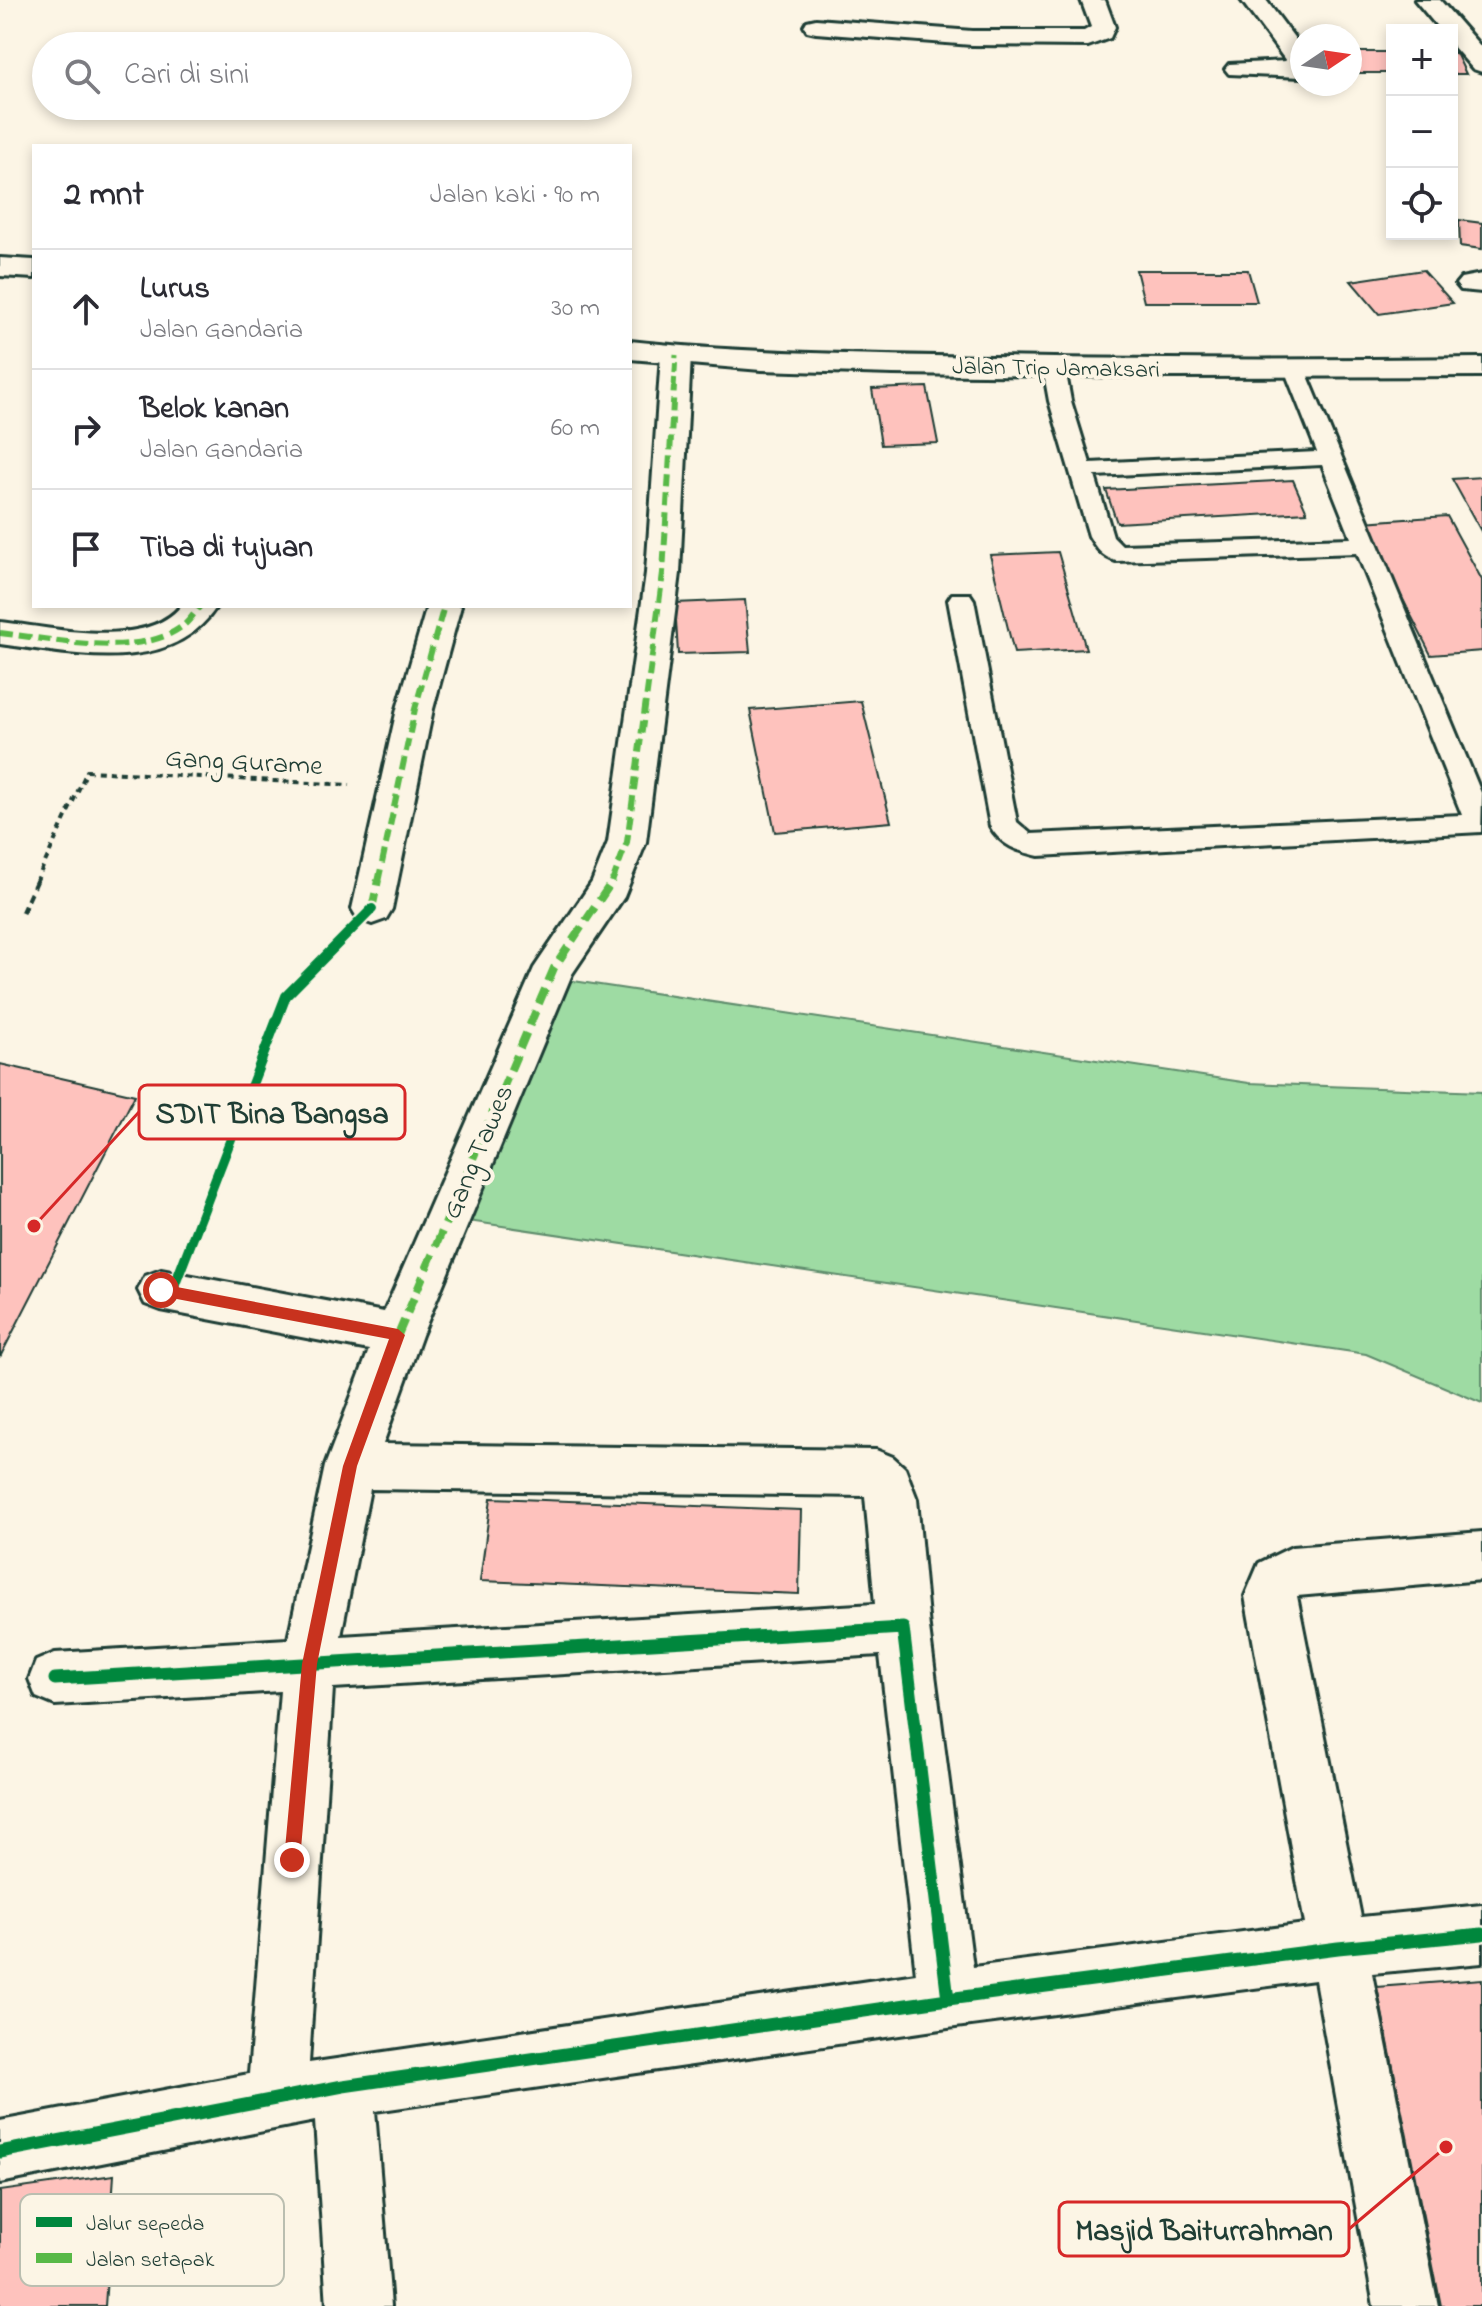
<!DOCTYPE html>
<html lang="id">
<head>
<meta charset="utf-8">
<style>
	:root { --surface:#fff; --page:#f2f2f3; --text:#2b2b33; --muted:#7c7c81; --line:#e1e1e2 }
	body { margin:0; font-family:"Indie Flower",sans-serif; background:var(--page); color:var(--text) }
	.controls { position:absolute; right:24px; top:24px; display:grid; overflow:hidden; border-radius:0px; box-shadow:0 4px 12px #0003 }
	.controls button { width:72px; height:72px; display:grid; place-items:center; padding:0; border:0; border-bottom:2px solid var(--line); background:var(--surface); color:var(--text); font:40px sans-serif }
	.compass { position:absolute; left:1290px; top:24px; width:72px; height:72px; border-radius:50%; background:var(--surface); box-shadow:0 4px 12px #0003; rotate:77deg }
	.stop { position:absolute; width:24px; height:24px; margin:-18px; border:6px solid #c8321e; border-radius:50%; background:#fff }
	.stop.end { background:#c8321e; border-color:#fff; box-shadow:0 2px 8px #0008 }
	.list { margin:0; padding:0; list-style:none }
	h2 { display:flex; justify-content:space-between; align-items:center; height:104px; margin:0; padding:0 32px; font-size:34px }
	h2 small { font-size:26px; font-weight:400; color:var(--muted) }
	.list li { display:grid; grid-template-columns:52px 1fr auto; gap:24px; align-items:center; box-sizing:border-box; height:120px; padding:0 32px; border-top:2px solid var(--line) }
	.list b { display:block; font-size:30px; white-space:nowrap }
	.list p { margin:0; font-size:26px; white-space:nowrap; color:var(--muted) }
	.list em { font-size:26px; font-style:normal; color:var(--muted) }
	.icon { flex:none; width:44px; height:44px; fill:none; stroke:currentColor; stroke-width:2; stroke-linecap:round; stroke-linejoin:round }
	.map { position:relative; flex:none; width:1482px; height:2306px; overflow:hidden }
	.search { position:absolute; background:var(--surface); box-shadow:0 4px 12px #0003; left:32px; top:32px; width:600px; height:88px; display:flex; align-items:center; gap:20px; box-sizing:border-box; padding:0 28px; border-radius:44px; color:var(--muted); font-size:30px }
	.panel { position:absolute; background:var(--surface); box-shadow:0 4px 12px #0003; left:32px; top:144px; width:600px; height:464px; border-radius:0px }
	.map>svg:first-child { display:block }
	.green { fill:#9edba3; stroke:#5e8c6c; stroke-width:2 }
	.building { fill:#fec2bd; stroke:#1f3d34; stroke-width:2 }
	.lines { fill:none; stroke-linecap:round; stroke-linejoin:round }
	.service-casing { stroke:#1f3d34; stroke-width:6 }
	.minor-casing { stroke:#1f3d34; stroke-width:6 }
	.secondary-casing { stroke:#1f3d34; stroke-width:6 }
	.path-far1 { stroke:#1f3d34; stroke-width:4; stroke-dasharray:6 5; stroke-linecap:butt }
	.path { stroke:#1f3d34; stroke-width:5; stroke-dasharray:8 6; stroke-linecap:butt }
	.service { fill:#fcf5e5; fill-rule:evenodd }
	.minor { fill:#fcf5e5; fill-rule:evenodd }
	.secondary { fill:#fcf5e5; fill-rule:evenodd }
	.quiet-far2 { stroke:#58b947; stroke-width:5; stroke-dasharray:10 5; stroke-linecap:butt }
	.quiet-far1 { stroke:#58b947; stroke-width:6; stroke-dasharray:13 6; stroke-linecap:butt }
	.quiet { stroke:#58b947; stroke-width:8; stroke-dasharray:16 8; stroke-linecap:butt }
	.cycleway-far1-casing { stroke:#fcf5e5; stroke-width:15 }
	.cycleway-casing { stroke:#fcf5e5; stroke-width:18 }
	.cycleway-far1 { stroke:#00873e; stroke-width:10 }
	.cycleway { stroke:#00873e; stroke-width:13 }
	.route { fill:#c8321e }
	.labels { text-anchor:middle; stroke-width:8; stroke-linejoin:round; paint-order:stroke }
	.far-street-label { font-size:24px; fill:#1f3d34; stroke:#fcf5e5 }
	.street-label { font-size:28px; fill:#1f3d34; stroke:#fcf5e5 }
	.key { fill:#fcf5e5; stroke:#babeb0; stroke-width:2 }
	.key-label { font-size:22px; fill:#1f3d34 }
	.leader { fill:none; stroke:#d62828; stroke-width:3 }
	.callout-dot { fill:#d62828; stroke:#fcf5e5; stroke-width:3 }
	.callout { fill:#fcf5e5; stroke:#d62828; stroke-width:3 }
	.callout-label { font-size:30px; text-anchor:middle; font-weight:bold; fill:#1f3d34 }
</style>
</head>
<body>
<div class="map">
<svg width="1482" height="2306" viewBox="0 0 1482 2306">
	<rect width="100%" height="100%" fill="#fcf5e5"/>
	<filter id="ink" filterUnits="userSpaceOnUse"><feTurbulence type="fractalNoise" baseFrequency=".0125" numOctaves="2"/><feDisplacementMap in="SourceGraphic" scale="16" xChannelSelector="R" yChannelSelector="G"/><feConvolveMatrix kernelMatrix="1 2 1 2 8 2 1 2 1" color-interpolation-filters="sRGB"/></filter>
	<g filter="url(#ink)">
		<path class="green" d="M547 977 1249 1083 1482 1092V1403L1366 1354 461 1220Z"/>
		<path class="building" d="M1350 52H1392V73H1350Z
			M1452 53H1456L1466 74H1452Z
			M1459 220 1482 223V249L1460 246Z
			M1136 270H1248L1257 302H1144Z
			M1423 270 1453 303 1379 314 1351 281Z
			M927 387 938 443 881 445 872 389Z
			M1482 477V533L1452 479Z
			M1293 480 1307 512 1117 523 1106 490Z
			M1447 516 1482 580V651L1431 655 1364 522Z
			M1058 552 1086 649 1014 653 990 555Z
			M745 600 750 652 678 654 675 603Z
			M861 701 891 822 775 832 750 710Z
			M0 1064 135 1095 0 1357Z
			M491 1498 801 1510 799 1594 480 1581Z
			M1482 1979V2306H1441L1377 1987Z
			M114 2175 105 2306H0V2191Z"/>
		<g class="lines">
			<defs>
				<path id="service" d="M1054 361 1065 368 1071 401 1090 463 1317 452 1284 369 1295 362 1303 364 1482 795 1481 832 1039 856C1018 851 1001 846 990 826L948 600 952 594H970L974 600 1017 822 1031 834 1462 815 1357 553 1116 561C1102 557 1096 548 1089 536L1049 401 1043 368ZM1322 465 1351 538 1122 545 1113 536 1095 476Z"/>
				<path id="minor" d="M1081 0H1105L1115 27 1110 38 1088 46 972 45 816 33 807 31 804 26 807 21 816 19 972 31H1084L1091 27Z
					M1241 0H1266L1302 48V77L1229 74 1225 69 1229 64 1286 61Z
					M1415 0H1440L1482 48V72L1473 69 1452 45V30H1440Z
					M1482 274V292L1461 290 1456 284 1461 278Z
					M676 346 687 349 691 355 680 573 646 842 624 897 572 974 422 1335 383 1444 876 1450 893 1457 905 1468 917 1499 929 1628 973 1967 1305 1924 1245 1596 1259 1563 1292 1547 1482 1532V1580L1297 1596 1361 1917 1482 1905V1963L1372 1973 1438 2306H1374L1315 1980 948 2028 375 2111 391 2306H327L315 2121 0 2183V2121L249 2074 280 1691 55 1705 36 1697 29 1679 36 1661 55 1653 288 1639 325 1466 369 1350 161 1310 145 1304 138 1290 145 1276 161 1270 384 1312 534 968 592 882 608 842 646 573 661 355 665 349ZM370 1489 865 1496 875 1604 341 1636ZM880 1655 916 1974 309 2063 333 1688Z
					M181 606H217C171 678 72 653 0 644V622C51 627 144 651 181 606Z
					M427 606H461L433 709 392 909 386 919 372 924 358 919 352 909 397 709Z"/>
				<path id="secondary" d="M0 258 34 260V278L0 276Z
					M630 341C750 354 871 355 992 357 1156 360 1319 360 1482 358V376L1168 377 893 374 761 370 630 359Z"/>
			</defs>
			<use href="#service" class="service-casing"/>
			<use href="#minor" class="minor-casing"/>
			<use href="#secondary" class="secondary-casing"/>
			<path class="path-far1" d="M36 882 87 771 350 785"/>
			<path class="path" d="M22 913 37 880"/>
			<use href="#service" class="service"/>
			<use href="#minor" class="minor"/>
			<use href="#secondary" class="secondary"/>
			<path class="quiet-far2" d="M674 388 676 355"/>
			<path class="quiet-far1" d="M0 633C52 639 140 660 184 625 190 620 195 612 200 606
				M378 882 415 709 444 606
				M612 882 627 842 663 573 674 386"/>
			<path class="quiet" d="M372 909 378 880
				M398 1335 554 968 613 880"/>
			<defs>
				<path id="cycleway-far1" d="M172 1292 286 996 372 909"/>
				<path id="cycleway" d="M55 1679 903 1628 948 1999
					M0 2152 343 2086 948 1999 1338 1948 1482 1934"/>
			</defs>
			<use href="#cycleway-far1" class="cycleway-far1-casing"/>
			<use href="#cycleway" class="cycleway-casing"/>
			<use href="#cycleway-far1" class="cycleway-far1"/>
			<use href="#cycleway" class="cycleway"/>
		</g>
	</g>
	<path class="route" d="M161 1284 398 1329 405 1335 357 1466 317 1664 300 1860 298 1866 292 1868 286 1866 284 1860 302 1664 343 1466 389 1339 161 1296 154 1290Z"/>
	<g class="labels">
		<g class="far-street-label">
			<text transform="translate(1056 367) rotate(1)" y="8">Jalan Trip Jamaksari</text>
		</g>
		<g class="street-label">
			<text transform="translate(244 760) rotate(3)" y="10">Gang Gurame</text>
			<text transform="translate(476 1151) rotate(-67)" y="10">Gang Tawes</text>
		</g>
	</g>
	<rect x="20" y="2194" width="264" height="92" rx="12" class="key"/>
	<rect x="36" y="2217" width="36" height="10" fill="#00873e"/>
	<rect x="36" y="2253" width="36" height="10" fill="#58b947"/>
	<g class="key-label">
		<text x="86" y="2230">Jalur sepeda</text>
		<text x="86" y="2266">Jalan setapak</text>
	</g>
	<path class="leader" d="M34 1226L139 1112M1446 2147L1349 2229"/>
	<g class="callout-dot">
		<circle cx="34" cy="1226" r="8"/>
		<circle cx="1446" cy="2147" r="8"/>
	</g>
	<g class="callout">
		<rect x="139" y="1085" width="266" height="54" rx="8"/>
		<rect x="1059" y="2202" width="290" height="54" rx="8"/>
	</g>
	<g class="callout-label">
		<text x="272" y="1123">SDIT Bina Bangsa</text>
		<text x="1204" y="2240">Masjid Baiturrahman</text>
	</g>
</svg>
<div class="controls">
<button>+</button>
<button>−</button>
<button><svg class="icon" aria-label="locate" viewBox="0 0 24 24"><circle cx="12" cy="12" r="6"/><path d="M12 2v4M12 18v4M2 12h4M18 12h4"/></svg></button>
</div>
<svg class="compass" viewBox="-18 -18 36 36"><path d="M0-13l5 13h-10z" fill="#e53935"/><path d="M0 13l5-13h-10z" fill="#7c7c81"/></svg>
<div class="stop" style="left:161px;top:1290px"></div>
<div class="stop end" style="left:292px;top:1860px"></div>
<div class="search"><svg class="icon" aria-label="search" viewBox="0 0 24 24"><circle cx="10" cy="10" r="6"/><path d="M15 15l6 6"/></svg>Cari di sini</div>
<section class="panel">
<h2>2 mnt<small>Jalan kaki · 90 m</small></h2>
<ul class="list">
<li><svg class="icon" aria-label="ahead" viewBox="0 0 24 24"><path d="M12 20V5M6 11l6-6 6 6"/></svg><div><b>Lurus</b><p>Jalan Gandaria</p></div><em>30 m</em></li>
<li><svg class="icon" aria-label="right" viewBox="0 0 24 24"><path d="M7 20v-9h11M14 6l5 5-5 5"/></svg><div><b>Belok kanan</b><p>Jalan Gandaria</p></div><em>60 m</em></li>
<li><svg class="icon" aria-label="arrive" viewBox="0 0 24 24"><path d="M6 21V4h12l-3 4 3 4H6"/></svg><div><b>Tiba di tujuan</b></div></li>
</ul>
</section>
</div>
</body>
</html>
